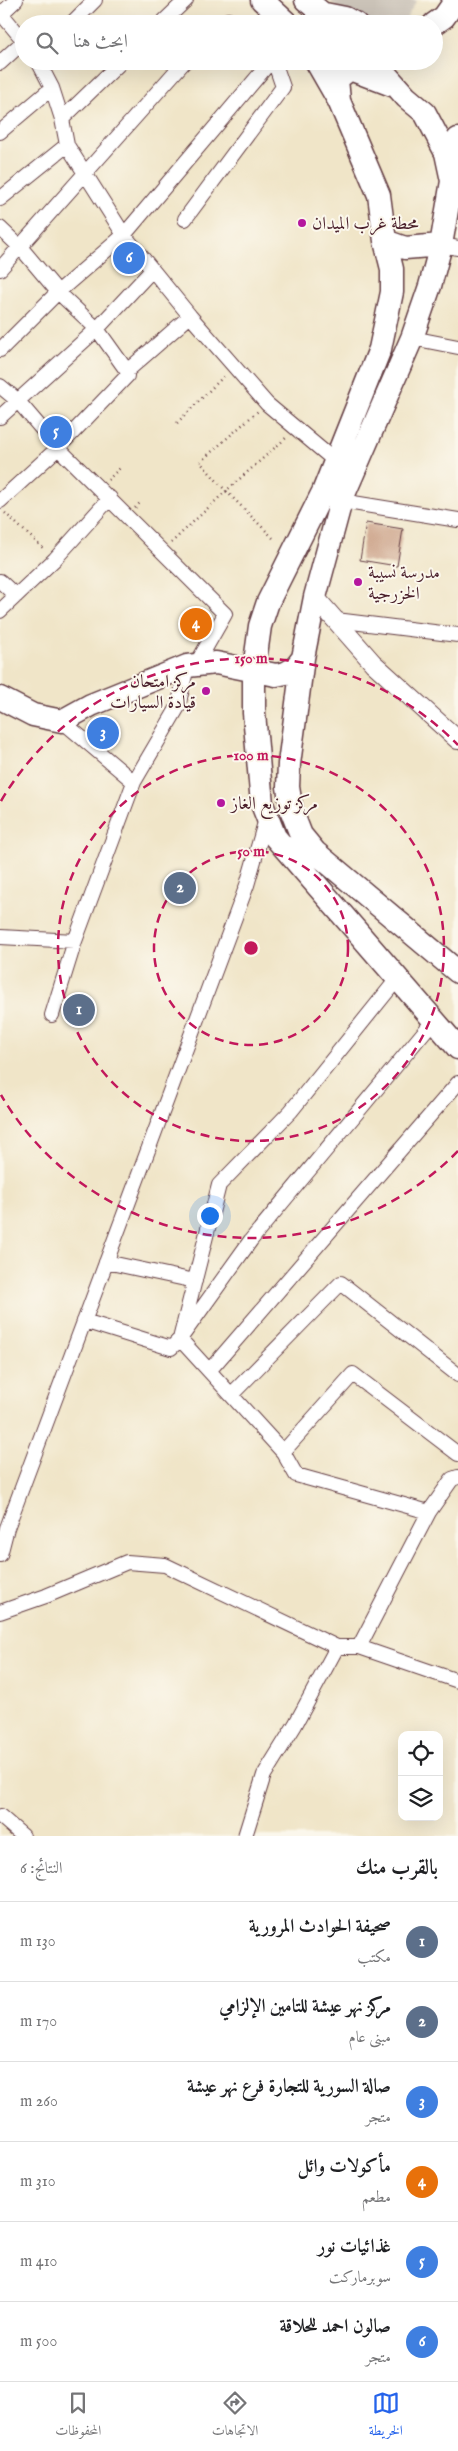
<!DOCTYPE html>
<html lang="ar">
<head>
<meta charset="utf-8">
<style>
	:root { --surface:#fff; --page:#f2f2f2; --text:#202124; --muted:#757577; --line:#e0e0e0; --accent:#2563eb }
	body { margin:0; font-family:"IM FELL English",Amiri,serif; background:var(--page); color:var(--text); direction:rtl }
	.controls { position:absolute; right:15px; bottom:15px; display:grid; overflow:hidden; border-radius:10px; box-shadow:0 5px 20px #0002 }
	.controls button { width:45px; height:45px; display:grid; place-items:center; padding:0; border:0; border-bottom:1px solid var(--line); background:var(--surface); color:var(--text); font:25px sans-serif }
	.you { position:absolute; left:209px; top:1215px; width:18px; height:18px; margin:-12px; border:4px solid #fff; border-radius:50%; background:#1a73e8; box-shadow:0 0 0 8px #1a73e833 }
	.badge { display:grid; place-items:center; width:32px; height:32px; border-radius:50%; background:var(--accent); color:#fff; font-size:16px; font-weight:700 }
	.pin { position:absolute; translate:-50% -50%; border:2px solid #fff; box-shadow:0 1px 5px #0006 }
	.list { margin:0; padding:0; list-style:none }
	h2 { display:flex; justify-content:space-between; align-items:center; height:65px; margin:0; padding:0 20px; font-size:21px }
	h2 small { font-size:16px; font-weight:400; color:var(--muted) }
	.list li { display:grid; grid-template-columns:32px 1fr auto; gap:15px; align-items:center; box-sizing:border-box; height:80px; padding:0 20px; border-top:1px solid var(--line) }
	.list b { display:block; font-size:19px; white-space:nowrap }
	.list p { margin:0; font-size:16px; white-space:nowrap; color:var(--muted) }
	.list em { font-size:16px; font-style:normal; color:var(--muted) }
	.icon { flex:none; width:28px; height:28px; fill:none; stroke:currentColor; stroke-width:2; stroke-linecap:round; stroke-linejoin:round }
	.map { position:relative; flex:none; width:458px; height:1836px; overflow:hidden; direction:ltr }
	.search { position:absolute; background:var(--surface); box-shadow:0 5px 20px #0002; left:15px; right:15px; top:15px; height:55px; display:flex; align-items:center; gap:12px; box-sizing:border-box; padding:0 18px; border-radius:28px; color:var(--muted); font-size:19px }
	.sheet { height:545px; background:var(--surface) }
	nav { display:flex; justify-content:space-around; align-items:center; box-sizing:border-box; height:70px; border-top:1px solid var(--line); background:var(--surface); font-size:14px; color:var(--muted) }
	nav a { display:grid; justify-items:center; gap:2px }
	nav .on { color:var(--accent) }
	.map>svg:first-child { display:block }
	.industrial { fill:#cbc3b8 }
	.building { fill:#cba086 }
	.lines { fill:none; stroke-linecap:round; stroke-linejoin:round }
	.minor-casing { stroke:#633d43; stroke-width:16 }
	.tertiary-casing { stroke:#633d43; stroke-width:20 }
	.primary-casing { stroke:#633d43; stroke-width:25 }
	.path { stroke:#633d43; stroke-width:2.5; stroke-dasharray:1 4; stroke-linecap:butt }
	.minor { stroke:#fff; stroke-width:14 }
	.tertiary { stroke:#fff; stroke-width:18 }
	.primary { stroke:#fff; stroke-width:22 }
	.ring { fill:none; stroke:#c2185b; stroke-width:2.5; stroke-dasharray:9 6 }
	.poi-dot { fill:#b5179e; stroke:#fbf7ec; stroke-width:2 }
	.labels { text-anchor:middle; stroke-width:4; stroke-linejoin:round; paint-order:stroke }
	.poi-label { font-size:18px; fill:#4a1f2b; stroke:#fbf7ec; text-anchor:start }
	.centre { fill:#c2185b; stroke:#fbf7ec; stroke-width:2.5 }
	.ring-label { font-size:15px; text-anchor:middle; font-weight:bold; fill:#c2185b; stroke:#fbf7ec; stroke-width:4; stroke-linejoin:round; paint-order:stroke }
</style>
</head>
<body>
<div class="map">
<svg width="458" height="1836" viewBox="0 0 458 1836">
	<rect width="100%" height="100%" fill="#fbf7ec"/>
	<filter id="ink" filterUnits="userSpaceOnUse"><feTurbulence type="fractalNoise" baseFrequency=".02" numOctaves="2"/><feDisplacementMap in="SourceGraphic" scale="10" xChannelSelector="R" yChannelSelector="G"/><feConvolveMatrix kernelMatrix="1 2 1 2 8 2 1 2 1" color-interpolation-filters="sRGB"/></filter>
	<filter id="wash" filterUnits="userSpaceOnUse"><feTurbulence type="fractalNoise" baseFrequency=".0096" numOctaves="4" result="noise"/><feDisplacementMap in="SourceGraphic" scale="20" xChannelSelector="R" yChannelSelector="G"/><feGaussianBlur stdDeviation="1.12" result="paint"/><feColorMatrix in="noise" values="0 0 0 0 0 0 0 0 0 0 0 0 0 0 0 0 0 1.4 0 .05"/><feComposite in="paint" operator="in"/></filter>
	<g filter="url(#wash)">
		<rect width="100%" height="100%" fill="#f0e5c8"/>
		<path class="industrial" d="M329 0H417L406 19 364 24H356Z"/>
		<g id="blocks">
			<path class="building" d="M366 523 403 529 397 566 360 560Z"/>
		</g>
	</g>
	<g filter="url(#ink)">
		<use href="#blocks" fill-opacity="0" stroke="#633d43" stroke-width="1"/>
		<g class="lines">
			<defs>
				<path id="minor" d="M0 12 24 41 0 63
					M1 14 16 0
					M71 24 95 0
					M161 24 186 0
					M219 24 228 20 236 24
					M38 61 52 88 62 119 67 145 124 235 190 316 267 404 335 461
					M62 119 122 61
					M0 132 52 88
					M0 199 67 145
					M185 219 283 87 274 61
					M0 228 21 248 58 292 97 329 127 371
					M441 245 458 248
					M0 269 185 61
					M412 338 458 347
					M0 350 58 292 124 235 271 61
					M0 386 17 400 58 448 225 614 197 663
					M0 417 97 329 152 270
					M0 501 58 448 127 376V371L190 316
					M341 501 458 520
					M0 581 16 596
					M0 611 55 559 110 498
					M336 620 458 635
					M62 721 134 782 178 707 187 666
					M0 937 75 941
					M52 1015 75 941 134 782
					M106 1262 195 1281
					M84 1321 171 1348 180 1339 219 1185 291 1111 398 978
					M209 1371 458 1083
					M231 1395 341 1283 458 1375
					M283 1452 353 1374 458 1454
					M429 1512 296 1475 283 1452 180 1339 251 1240 434 1020
					M0 1555 7 1528 247 885 266 819
					M0 1612 46 1596 127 1562 165 1565 337 1647H359L458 1681
					M359 1647 429 1512 452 1479 458 1477
					M0 1816 23 1836
					M245 1836 264 1775 295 1725 337 1647"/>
				<path id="tertiary" d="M315 597 373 663 458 740"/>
				<path id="primary" d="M262 0 288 24
					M306 0 335 24
					M325 14 345 18 356 24
					M434 24 444 17 456 0
					M316 61 339 101 379 195 385 241 392 269V292L380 349 323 492 268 602 260 626 254 669V713L262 804 275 837 458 1048
					M374 61 406 97 425 113 446 153 452 181 441 245 430 286 412 338 341 501 315 597 303 658 289 764 288 787 292 812 301 835 315 852 458 972
					M339 101 337 79 350 69 392 85
					M453 173 458 139
					M385 241 405 248 441 245
					M0 698 33 715 62 721 91 705 187 666 216 663 276 675 286 673 296 667 303 658"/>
			</defs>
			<use href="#minor" class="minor-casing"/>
			<use href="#tertiary" class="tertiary-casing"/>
			<use href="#primary" class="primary-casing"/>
			<path class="path" d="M177 423 225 375
				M108 480 122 466
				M135 508 142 501
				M5 513 45 550
				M273 538 226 491 287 437
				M171 543 226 491 200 462 258 411"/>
			<use href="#minor" class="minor"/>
			<use href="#tertiary" class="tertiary"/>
			<use href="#primary" class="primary"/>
		</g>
	</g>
	<g class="ring">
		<circle cx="251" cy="948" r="97"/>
		<circle cx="251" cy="948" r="193"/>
		<path d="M458 1151A290 290 0 0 1 1 1095M1 801A290 290 0 0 1 458 745"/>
	</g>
	<g class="poi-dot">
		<circle cx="302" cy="223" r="5"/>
		<circle cx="358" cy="582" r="5"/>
		<circle cx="206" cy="691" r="5"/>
		<circle cx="221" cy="803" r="5"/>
	</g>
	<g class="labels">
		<g class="poi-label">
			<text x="312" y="229">محطة غرب الميدان</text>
			<text x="368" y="578">مدرسة نسيبة<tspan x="368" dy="21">الخزرجية</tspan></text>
			<text x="196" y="687" text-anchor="end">مركز امتحان<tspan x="196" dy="21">قيادة السيارات</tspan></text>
			<text x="231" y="809">مركز توزيع الغاز</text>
		</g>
	</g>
	<circle cx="251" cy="948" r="8" class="centre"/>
	<g class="ring-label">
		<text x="251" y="663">150 m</text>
		<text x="251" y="760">100 m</text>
		<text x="251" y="856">50 m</text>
	</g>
</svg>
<div class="controls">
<button><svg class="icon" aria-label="locate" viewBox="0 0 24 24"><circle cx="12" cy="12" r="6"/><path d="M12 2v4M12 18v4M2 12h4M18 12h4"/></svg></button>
<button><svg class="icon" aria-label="layers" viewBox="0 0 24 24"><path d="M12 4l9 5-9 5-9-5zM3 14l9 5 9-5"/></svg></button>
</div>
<div class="you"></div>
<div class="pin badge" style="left:79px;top:1010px;background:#5c6f8a">1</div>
<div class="pin badge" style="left:180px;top:888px;background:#5c6f8a">2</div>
<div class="pin badge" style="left:103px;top:733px;background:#3f7fe0">3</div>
<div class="pin badge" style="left:196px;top:624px;background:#e8710a">4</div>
<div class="pin badge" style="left:56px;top:432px;background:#3f7fe0">5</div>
<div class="pin badge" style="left:129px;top:258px;background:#3f7fe0">6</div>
<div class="search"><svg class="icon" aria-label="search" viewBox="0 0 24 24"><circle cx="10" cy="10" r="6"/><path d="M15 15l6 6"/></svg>ابحث هنا</div>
</div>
<section class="sheet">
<h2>بالقرب منك<small>النتائج: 6</small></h2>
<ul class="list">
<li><span class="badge" style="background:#5c6f8a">1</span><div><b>صحيفة الحوادث المرورية</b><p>مكتب</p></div><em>130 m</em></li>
<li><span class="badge" style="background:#5c6f8a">2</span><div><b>مركز نهر عيشة للتامين الإلزامي</b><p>مبنى عام</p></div><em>170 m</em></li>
<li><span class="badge" style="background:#3f7fe0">3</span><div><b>صالة السورية للتجارة فرع نهر عيشة</b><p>متجر</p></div><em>260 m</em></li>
<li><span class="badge" style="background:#e8710a">4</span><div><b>مأكولات وائل</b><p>مطعم</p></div><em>310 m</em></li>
<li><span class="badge" style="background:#3f7fe0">5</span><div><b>غذائيات نور</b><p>سوبرماركت</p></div><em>410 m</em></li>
<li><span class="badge" style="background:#3f7fe0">6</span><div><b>صالون احمد للحلاقة</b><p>متجر</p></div><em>500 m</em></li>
</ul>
</section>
<nav>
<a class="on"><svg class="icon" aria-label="map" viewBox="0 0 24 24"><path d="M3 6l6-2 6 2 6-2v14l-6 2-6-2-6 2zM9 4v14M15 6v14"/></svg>الخريطة</a>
<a><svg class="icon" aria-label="directions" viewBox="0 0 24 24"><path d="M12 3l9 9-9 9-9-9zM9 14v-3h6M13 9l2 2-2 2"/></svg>الاتجاهات</a>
<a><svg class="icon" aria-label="saved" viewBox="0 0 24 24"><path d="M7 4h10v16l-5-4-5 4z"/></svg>المحفوظات</a>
</nav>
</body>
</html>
